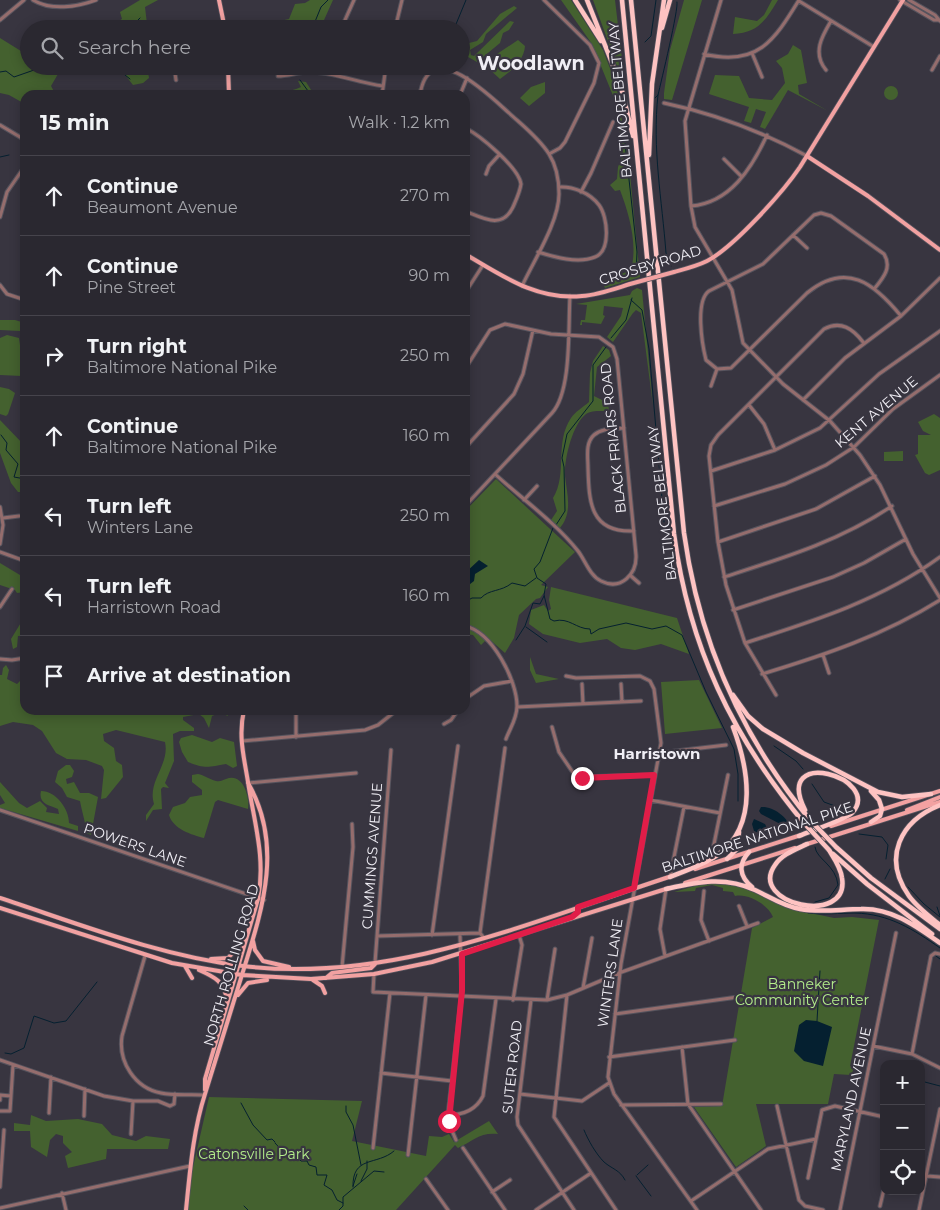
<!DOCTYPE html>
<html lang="en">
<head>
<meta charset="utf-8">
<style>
	:root { --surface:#2a2830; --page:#36343c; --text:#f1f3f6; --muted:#a5a6ab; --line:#46444c }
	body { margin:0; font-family:Montserrat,sans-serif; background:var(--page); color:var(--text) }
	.controls { position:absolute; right:15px; bottom:15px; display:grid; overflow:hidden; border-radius:10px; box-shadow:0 2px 12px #0003 }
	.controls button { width:45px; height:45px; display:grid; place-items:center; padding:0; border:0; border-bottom:1px solid var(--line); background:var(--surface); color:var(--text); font:25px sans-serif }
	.stop { position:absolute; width:15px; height:15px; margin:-11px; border:4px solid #e11d48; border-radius:50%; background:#fff }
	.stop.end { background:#e11d48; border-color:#fff; box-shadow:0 1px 5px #0008 }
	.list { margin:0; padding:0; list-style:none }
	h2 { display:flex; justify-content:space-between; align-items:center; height:65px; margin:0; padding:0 20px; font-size:21px }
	h2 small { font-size:16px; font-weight:400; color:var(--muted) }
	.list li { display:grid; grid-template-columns:32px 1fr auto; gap:15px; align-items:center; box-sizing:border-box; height:80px; padding:0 20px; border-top:1px solid var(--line) }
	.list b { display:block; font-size:19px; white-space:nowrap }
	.list p { margin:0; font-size:16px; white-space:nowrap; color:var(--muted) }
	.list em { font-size:16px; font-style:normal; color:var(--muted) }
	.icon { flex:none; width:28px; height:28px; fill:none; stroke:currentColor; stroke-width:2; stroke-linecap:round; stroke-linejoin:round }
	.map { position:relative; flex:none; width:940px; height:1210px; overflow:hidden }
	.search { position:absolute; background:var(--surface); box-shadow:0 2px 12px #0003; left:20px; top:20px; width:450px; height:55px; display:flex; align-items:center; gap:12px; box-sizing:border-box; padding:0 18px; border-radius:28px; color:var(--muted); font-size:19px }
	.panel { position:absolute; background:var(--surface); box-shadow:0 2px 12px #0003; left:20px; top:90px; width:450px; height:625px; border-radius:15px }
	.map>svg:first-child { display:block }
	.green { fill:#44612f }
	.water { fill:#052030 }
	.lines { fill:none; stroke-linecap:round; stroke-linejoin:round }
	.stream { stroke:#052030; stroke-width:1 }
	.minor-casing { stroke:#55535d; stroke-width:5 }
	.major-casing { stroke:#55535d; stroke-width:5.5 }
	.highway-casing { stroke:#55535d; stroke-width:6 }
	.minor { stroke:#956d6d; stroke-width:3 }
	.major { stroke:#f2a1a1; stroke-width:4 }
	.highway { stroke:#fec3c2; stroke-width:4.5 }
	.major-bridge-casing { stroke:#55535d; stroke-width:5.5; stroke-linecap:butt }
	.highway-bridge-casing { stroke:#55535d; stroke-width:6; stroke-linecap:butt }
	.major-bridge { stroke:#f2a1a1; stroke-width:4 }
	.highway-bridge { stroke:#fec3c2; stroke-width:4.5 }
	.route { stroke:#e11d48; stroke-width:6 }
	.labels { text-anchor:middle; stroke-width:4.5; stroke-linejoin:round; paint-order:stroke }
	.street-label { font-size:14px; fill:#f0eef5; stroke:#383540 }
	.park-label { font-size:14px; fill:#b4ef8b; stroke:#383540 }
	.neighbourhood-label { font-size:15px; font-weight:bold; fill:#f0eef5; stroke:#383540 }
	.district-label { font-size:19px; font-weight:bold; fill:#f0eef5; stroke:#383540 }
</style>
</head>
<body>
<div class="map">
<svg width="940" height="1210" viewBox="0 0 940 1210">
	<rect width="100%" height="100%" fill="#383540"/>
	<path class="green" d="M140 0H158L145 7 147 24 143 29H105L122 19 120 12Z
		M310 0H333L320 29H243L289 19 295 4 305 3Z
		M561 0H571L603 50 616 84 629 164 640 277 605 288 602 282 631 270C638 244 629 214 620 190L615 191 610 185 617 179 618 167 623 155 616 103 592 44Z
		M593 0H615L624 76 621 77Z
		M684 0H702L672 100 664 99V93L670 50Z
		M772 0H778C766 20 758 33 733 34L735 17 757 21 764 15Z
		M514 6 517 8 486 34 483 42 470 50 471 55 474 56 510 21 514 22 509 30 503 33 500 43 477 62 461 53V45L477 41 500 14Z
		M0 38 29 56V66H46L58 74 51 86 56 95H25V104L9 95 0 93Z
		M518 40 525 46C524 61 511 71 500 79L488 68 497 54Z
		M793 45 801 50 807 83 798 85 799 94 828 111 788 90 765 129 760 127 766 112 756 109 751 123 744 121 749 107 709 94 715 75 739 76 749 98 772 100 785 83 782 68 776 61 788 54Z
		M123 66H147L149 78 143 83 133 85 122 71Z
		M298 81 306 82 313 93 379 95 266 94V91C278 89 290 93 301 87Z
		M545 82V93L529 106 520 98 531 87Z
		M884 93a7 7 0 1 1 14 0a7 7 0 1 1-14 0Z
		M637 288 642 290 653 406 641 313 636 310 633 313 613 342 607 337 621 316 623 308 604 306 603 315 605 316 601 324 582 322V325H580L581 320H585L587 305 576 304 630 295 632 291Z
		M0 320H15L25 323V326L20 331 0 330Z
		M7 335 19 338 24 374 22 376 0 375V338Z
		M603 346 609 350 611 356 597 367 594 396 608 403 609 411C602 411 591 410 586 414 572 425 564 460 565 476 567 494 573 512 560 528L551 520 557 511 553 498C568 474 554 443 571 418 575 412 583 407 589 402L590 373 593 361Z
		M0 387 9 389 15 393 8 414 6 416 0 414Z
		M934 414 940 418V470L929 475 925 473 915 455 918 454V435H931L923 431 918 422Z
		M0 420 25 446V492H18L11 483 0 453Z
		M903 451V461H884V452Z
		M496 479 575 552 541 585 548 587 540 598 536 599 519 615 514 638 505 653 488 638 481 645 473 635 465 634V511Z
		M0 563 25 578V592L17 593 15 590 0 585Z
		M551 587 677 618 689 654 661 644 635 650 621 648 607 639 580 643 543 634 529 624 531 610 544 605 548 611 551 609 549 600Z
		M25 616V636H18L17 647 13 649 11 639Z
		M530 657 536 674 559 679 536 683 530 670Z
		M6 665 9 670 7 679 17 684 20 681 25 682V710H226L228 716 220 713 212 716 209 728 204 718 199 714 183 717V720L194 728V731H180L173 734 174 761 165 783 169 788 163 787 161 789 162 809 153 810 146 821V815L154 804C147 781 170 765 165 742L116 730 103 734 104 741 114 748 116 761 122 765 123 777 106 798 101 799 104 770 102 766 86 760 67 759 56 753 42 731 33 725 13 722 0 726V675H2L3 668Z
		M699 680 722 728 665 734 661 682Z
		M192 735 212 742 220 738 234 742 237 766 233 768 226 764C209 767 205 769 188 762L182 752 179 742 181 738Z
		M66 765H70L74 771 72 777 66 779 67 784 74 782 80 793H89L98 797 91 835 86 833C86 822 82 813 80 801L67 797 62 788 55 782 58 771Z
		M198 774C204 775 209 779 216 781 221 782 222 780 226 779 243 772 250 797 248 809L218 800 215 802 204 838C192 835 173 829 169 815L173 807 185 803 190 797 202 795V790L192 782V775Z
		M0 782 19 803 27 808 40 801 47 808 46 812 59 814 58 809C49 805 38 804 41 791 56 791 69 809 69 823L78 826V831L0 808V805L5 803 0 795Z
		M709 882H724L742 887 787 908 834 918 852 917 879 920 850 1066 854 1068 851 1075 834 1074 828 1104H756L766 1146 736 1167 694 1107 722 1106 752 928 773 917C768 904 747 893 735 896L733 892 723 891V888L712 885 696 888 695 891 674 892Z
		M209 1097 362 1101 352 1141 426 1156 429 1136 442 1137 449 1134 454 1142 489 1121 498 1134C480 1132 473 1141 458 1148L455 1145 396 1210H188L191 1176Z
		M31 1115 46 1121 78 1119 102 1124 112 1135 136 1141 146 1136 170 1139 168 1149H107L106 1159 68 1168 65 1156 72 1152 63 1143V1136L56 1134 50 1140 47 1157 31 1147 30 1131H14V1123L30 1125Z"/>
	<path class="water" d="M479 560 488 566 475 574 474 581 465 588V573Z
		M761 807C773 806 787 817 791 827L788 828 761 814 759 811Z
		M754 819 765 824 769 832 761 834 754 831 752 824Z
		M806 1020 817 1021 832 1027 823 1066 804 1061 794 1051 799 1025Z"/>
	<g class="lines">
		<path class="stream" d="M129 29 140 18
			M312 29 321 7 328 0
			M454 29 466 0
			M645 42 651 36 656 0
			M114 66 130 79
			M298 69V66
			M0 72 6 71 14 77 37 69V66
			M300 80 311 95
			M658 95C652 148 662 200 666 253L671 266
			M655 98 658 95C661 82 679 8 677 2
			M626 137 625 143 637 252 636 276
			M0 157 9 155
			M631 300 642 310 649 349 664 522
			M611 338 626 320 632 298
			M1 435 7 443 6 450 18 464 14 477 25 479
			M556 525 565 511 564 467 562 458 567 434 593 401V365L606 347
			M553 528 540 562 534 569 537 578 546 584 544 595 550 619 554 621C569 617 576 629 590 629L591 634 599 629 626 623 652 629 666 626 682 635 706 692 734 749 738 774V801
			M465 602 472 598H481C489 589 501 592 512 583L525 586 536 578
			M526 627 547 642
			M516 640 525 626 533 603 540 604 544 596
			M774 746 796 761 803 769
			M812 784 824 802 846 810
			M859 834 882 837 888 845 886 859
			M815 847C816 859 836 865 838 885L829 898 815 902
			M885 879 890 869
			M908 887 924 904 940 917
			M937 907 940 916
			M808 913C824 915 839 913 855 913 889 914 913 929 940 948
			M936 956 940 959
			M817 1021 820 971
			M5 1053 11 1054 24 1048 34 1016 54 1023 66 1021 97 982
			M883 1071H884
			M921 1081 940 1086
			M241 1103 253 1125 267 1140 272 1139 275 1142
			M346 1106V1112L353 1125 361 1165
			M584 1130C588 1140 596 1154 604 1162 612 1169 620 1170 625 1180
			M275 1143 288 1157 295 1155 301 1161H307L309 1165 316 1167 317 1175H327L324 1185 332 1190 337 1200 343 1203
			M637 1175 648 1165
			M636 1176 651 1196
			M361 1181 367 1169V1161
			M353 1186 357 1174
			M353 1187C352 1155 377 1166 394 1151
			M244 1206 248 1210
			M339 1210 343 1206V1197L374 1171 384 1172"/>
		<defs>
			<path id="minor" d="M33 0C51 11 77 7 96 0
				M544 0 590 45 599 63 594 83 565 142 560 148 549 154
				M721 0 685 121 691 206 695 227 732 290 743 343 783 384 830 421 860 455 880 485 913 554 940 598
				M900 0 934 20H938
				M909 0 935 15 940 21
				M799 1 874 47
				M0 20 24 0
				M341 29 354 0
				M395 29 402 0
				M752 53 762 77
				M704 54C757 67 774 41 799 0
				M174 66 176 80
				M826 70C812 53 822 36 831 21
				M932 70 940 56
				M278 76C288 76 299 72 309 72 335 72 358 83 383 86
				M98 93 106 95
				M382 95 386 66
				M420 95C429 35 489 95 509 113 522 125 539 138 549 154 556 165 559 180 559 194 559 222 534 260 522 286
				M460 95 467 78
				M664 103C716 114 761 131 807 156
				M0 125 25 140
				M465 128C480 135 519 168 521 184 520 192 516 200 513 207 502 230 483 218 465 211
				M724 159 742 177
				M486 174 489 166 499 155
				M581 192 591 173 613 122
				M691 206C730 203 752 168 767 135
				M0 217 7 192 25 166
				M793 235 807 248
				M538 252C554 257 578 264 595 257 611 251 608 217 599 205 590 193 573 186 559 187
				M0 285 7 294 25 300
				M875 288C884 277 892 267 884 254L831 216 821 213 814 215 763 264 709 291C695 301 702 344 706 360L717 369 731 368 807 293C846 261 874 283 901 316
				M465 293 483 265
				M465 369 490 330 505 324 551 334 599 337 613 347 617 359 636 555C637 574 621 591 601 581 590 576 585 560 578 551 555 522 522 499 495 474
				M711 386 717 369
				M803 400 845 358 901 316 940 278
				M749 405 764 424 775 450
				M624 428C614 429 602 428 594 435 585 443 588 457 588 468 589 502 590 533 634 531
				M465 448 514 394 523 374 533 330
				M711 471 775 450 820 428 879 374 940 331
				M524 500 537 486
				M465 506 552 413C572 391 568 327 570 296
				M714 506 785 484 826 465 854 447 893 409 940 375
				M0 507 3 525 0 544
				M3 518 19 516
				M718 542 816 509 875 476
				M0 552 25 561
				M631 576 639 583
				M724 577C783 558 840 541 892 506
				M0 607 12 589
				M733 610 833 577 864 563 906 539
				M465 626C492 632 517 680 517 706 517 719 510 728 506 739
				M745 643C814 621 881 600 940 557
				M823 655 829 673
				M0 659 12 660 25 658
				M762 674C825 655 884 635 940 600
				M566 676 576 678 640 676 650 681 654 689 661 743 621 964 608 1077 614 1094 697 1210
				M582 684 583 704
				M621 684 622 702
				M776 695 745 643 726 585 718 542 709 456 711 445 718 435 824 329C841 320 853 329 863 342
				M465 699 484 686 512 681
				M517 707 641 701
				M296 710V737
				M444 724 451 720 458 710
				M552 727 559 752 576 777 654 775
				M242 741 365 730 378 725 397 710
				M659 753 726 745
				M248 783 356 773
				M650 800 720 813
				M0 810 264 900
				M713 849 728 775
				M670 877 684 807
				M704 891 701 920 709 941
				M739 906 747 926
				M432 935 458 746
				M377 936 480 933
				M484 938 480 933 505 748
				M145 956 122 1036C118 1062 135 1088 161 1093 174 1096 190 1094 204 1095
				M665 956 660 929 666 889
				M375 963 391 750
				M342 967 353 847 352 824
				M374 974 373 992 547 1000 567 995 619 973 758 923
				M583 988 592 938
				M567 995 554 1117 616 1210
				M513 1000 522 945 519 935
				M531 1000 517 1117 518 1125 574 1210
				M547 1000 555 949
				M615 1014 738 997
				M873 1046 912 1054 940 1068
				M682 1047 688 1104 761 1210
				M912 1054 931 956 935 953 940 954
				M609 1057 735 1040
				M0 1060 104 1096 133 1101H158L170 1106 174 1104 175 1094
				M381 1073 452 1081
				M520 1094 582 1101 609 1083
				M0 1100V1095L11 1096
				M621 1105 721 1104
				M777 1106 799 1200 805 1206 823 1210
				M0 1111H10L13 1065
				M49 1113 51 1077
				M448 1115C464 1115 476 1110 483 1096L496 999
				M84 1116 85 1089
				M131 1134 133 1101
				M456 1140 450 1126 448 1115 462 991 460 935
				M373 1148 390 993
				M463 1148 505 1210
				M408 1155 426 995
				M927 1176 940 1177
				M808 1178 822 1110 835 1106 884 1117
				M426 1179 448 1210
				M0 1187 4 1130
				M492 1192 510 1180
				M62 1193 66 1210
				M691 1201 768 1149 816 1139
				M880 1206 884 1189
				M0 1208 190 1166
				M536 1210 591 1173
				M840 1210 896 933
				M919 1210 940 1109"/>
			<path id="major" d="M219 0 225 29
				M228 66 229 95
				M807 156 868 196 940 250
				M465 254C501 275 537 301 582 296 598 295 614 289 630 284
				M674 272C685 269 697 266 707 261 734 247 783 192 800 167L903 0
				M907 810 940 797
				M831 826 940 791
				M804 845 940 802
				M695 869 801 835
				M685 883 795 848
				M0 898C79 924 160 956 243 966 392 984 533 921 672 876
				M0 908 172 963 242 975 311 979 374 974 432 962 669 888
				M253 941 255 950 263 961 289 967
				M211 959 228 958 244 941
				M185 966 192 978
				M199 970C215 977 225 982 227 1001
				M326 978 332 973 371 968 375 964
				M313 980 322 986 325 993
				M238 995 248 983 267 980
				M205 1090V1079L258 899C266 858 254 822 248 782 244 757 238 736 244 710
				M186 1210C190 1171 193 1131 205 1094 217 1055 229 1016 241 978 261 913 285 847 248 783"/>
			<path id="highway" d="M575 0 601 41
				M587 0 620 83 633 136
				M622 0 674 534C689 647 732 736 804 823
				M631 0 684 533C699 641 742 738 811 821
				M662 28 670 0
				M649 155 652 84 664 0
				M733 695 748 716 763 729 803 753 878 792 902 797 931 794
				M871 791 879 800 882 809 880 816 871 822
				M940 805C900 821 882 858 909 896 917 907 929 916 940 925
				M799 836C810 831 845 820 852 813 884 778 772 745 805 810
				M807 844C797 849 782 854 775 865 747 904 850 927 842 878 841 868 834 858 829 850
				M836 847 871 878 940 929
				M749 852C738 864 739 876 752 887
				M833 854 867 884 932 934
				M727 859 737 849 739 832
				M670 877C686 870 705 865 719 854 759 824 748 767 733 727
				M666 889C698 882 724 876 755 890 770 897 783 906 800 909 821 913 841 909 861 909 892 908 916 926 940 943"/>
		</defs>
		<use href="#minor" class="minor-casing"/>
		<use href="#major" class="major-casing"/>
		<use href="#highway" class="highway-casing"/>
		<use href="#minor" class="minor"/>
		<use href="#major" class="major"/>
		<use href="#highway" class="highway"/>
		<defs>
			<path id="major-bridge" d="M630 284 674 272"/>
			<path id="highway-bridge" d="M811 821 836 847
				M804 823 829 850"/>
		</defs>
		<use href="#major-bridge" class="major-bridge-casing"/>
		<use href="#highway-bridge" class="highway-bridge-casing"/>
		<use href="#major-bridge" class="major-bridge"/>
		<use href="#highway-bridge" class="highway-bridge"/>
	</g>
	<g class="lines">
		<path class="route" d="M449 1121 462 991V954L572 917 578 912V907L634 888 654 775 582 778"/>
	</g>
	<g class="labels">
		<g class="street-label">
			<text transform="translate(620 100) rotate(-95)" y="5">BALTIMORE BELTWAY</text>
			<text transform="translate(650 265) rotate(-17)" y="5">CROSBY ROAD</text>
			<text transform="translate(876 412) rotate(-40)" y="5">KENT AVENUE</text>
			<text transform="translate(613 438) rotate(-96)" y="5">BLACK FRIARS ROAD</text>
			<text transform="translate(662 503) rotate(-97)" y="5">BALTIMORE BELTWAY</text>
			<text transform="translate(757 837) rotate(-18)" y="5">BALTIMORE NATIONAL PIKE</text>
			<text transform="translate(135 845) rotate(19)" y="5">POWERS LANE</text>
			<text transform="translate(372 856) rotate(-86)" y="5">CUMMINGS AVENUE</text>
			<text transform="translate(231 965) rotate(-74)" y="5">NORTH ROLLING ROAD</text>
			<text transform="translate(610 973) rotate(-82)" y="5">WINTERS LANE</text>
			<text transform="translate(512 1067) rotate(-84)" y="5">SUTER ROAD</text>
			<text transform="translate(851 1099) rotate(-78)" y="5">MARYLAND AVENUE</text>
		</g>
		<g class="park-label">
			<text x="802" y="989">Banneker<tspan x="802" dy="16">Community Center</tspan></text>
			<text x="254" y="1159">Catonsville Park</text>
		</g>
		<g class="neighbourhood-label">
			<text x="657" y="759">Harristown</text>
		</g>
		<g class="district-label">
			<text x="531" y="70">Woodlawn</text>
		</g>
	</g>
</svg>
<div class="controls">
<button>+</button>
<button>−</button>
<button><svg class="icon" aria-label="locate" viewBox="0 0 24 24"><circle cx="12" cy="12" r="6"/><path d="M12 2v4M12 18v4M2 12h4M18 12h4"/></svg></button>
</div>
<div class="stop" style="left:449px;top:1121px"></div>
<div class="stop end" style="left:582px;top:778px"></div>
<div class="search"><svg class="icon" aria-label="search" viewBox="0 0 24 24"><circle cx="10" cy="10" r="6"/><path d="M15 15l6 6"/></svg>Search here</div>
<section class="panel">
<h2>15 min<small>Walk · 1.2 km</small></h2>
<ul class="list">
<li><svg class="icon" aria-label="ahead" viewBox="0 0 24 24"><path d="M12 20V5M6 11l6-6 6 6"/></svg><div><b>Continue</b><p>Beaumont Avenue</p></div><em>270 m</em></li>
<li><svg class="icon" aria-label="ahead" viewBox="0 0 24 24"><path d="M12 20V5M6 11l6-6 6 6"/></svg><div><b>Continue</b><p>Pine Street</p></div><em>90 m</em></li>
<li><svg class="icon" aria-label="right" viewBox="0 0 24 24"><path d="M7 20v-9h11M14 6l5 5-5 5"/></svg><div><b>Turn right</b><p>Baltimore National Pike</p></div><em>250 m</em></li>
<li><svg class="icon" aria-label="ahead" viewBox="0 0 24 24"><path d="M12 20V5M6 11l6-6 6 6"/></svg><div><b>Continue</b><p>Baltimore National Pike</p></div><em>160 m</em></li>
<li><svg class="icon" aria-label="left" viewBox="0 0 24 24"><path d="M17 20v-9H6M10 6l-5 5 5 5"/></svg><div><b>Turn left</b><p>Winters Lane</p></div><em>250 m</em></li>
<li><svg class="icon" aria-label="left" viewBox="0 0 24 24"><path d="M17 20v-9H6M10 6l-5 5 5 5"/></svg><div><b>Turn left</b><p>Harristown Road</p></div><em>160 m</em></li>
<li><svg class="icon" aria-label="arrive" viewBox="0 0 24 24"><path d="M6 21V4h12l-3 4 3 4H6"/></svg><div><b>Arrive at destination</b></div></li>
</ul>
</section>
</div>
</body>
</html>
